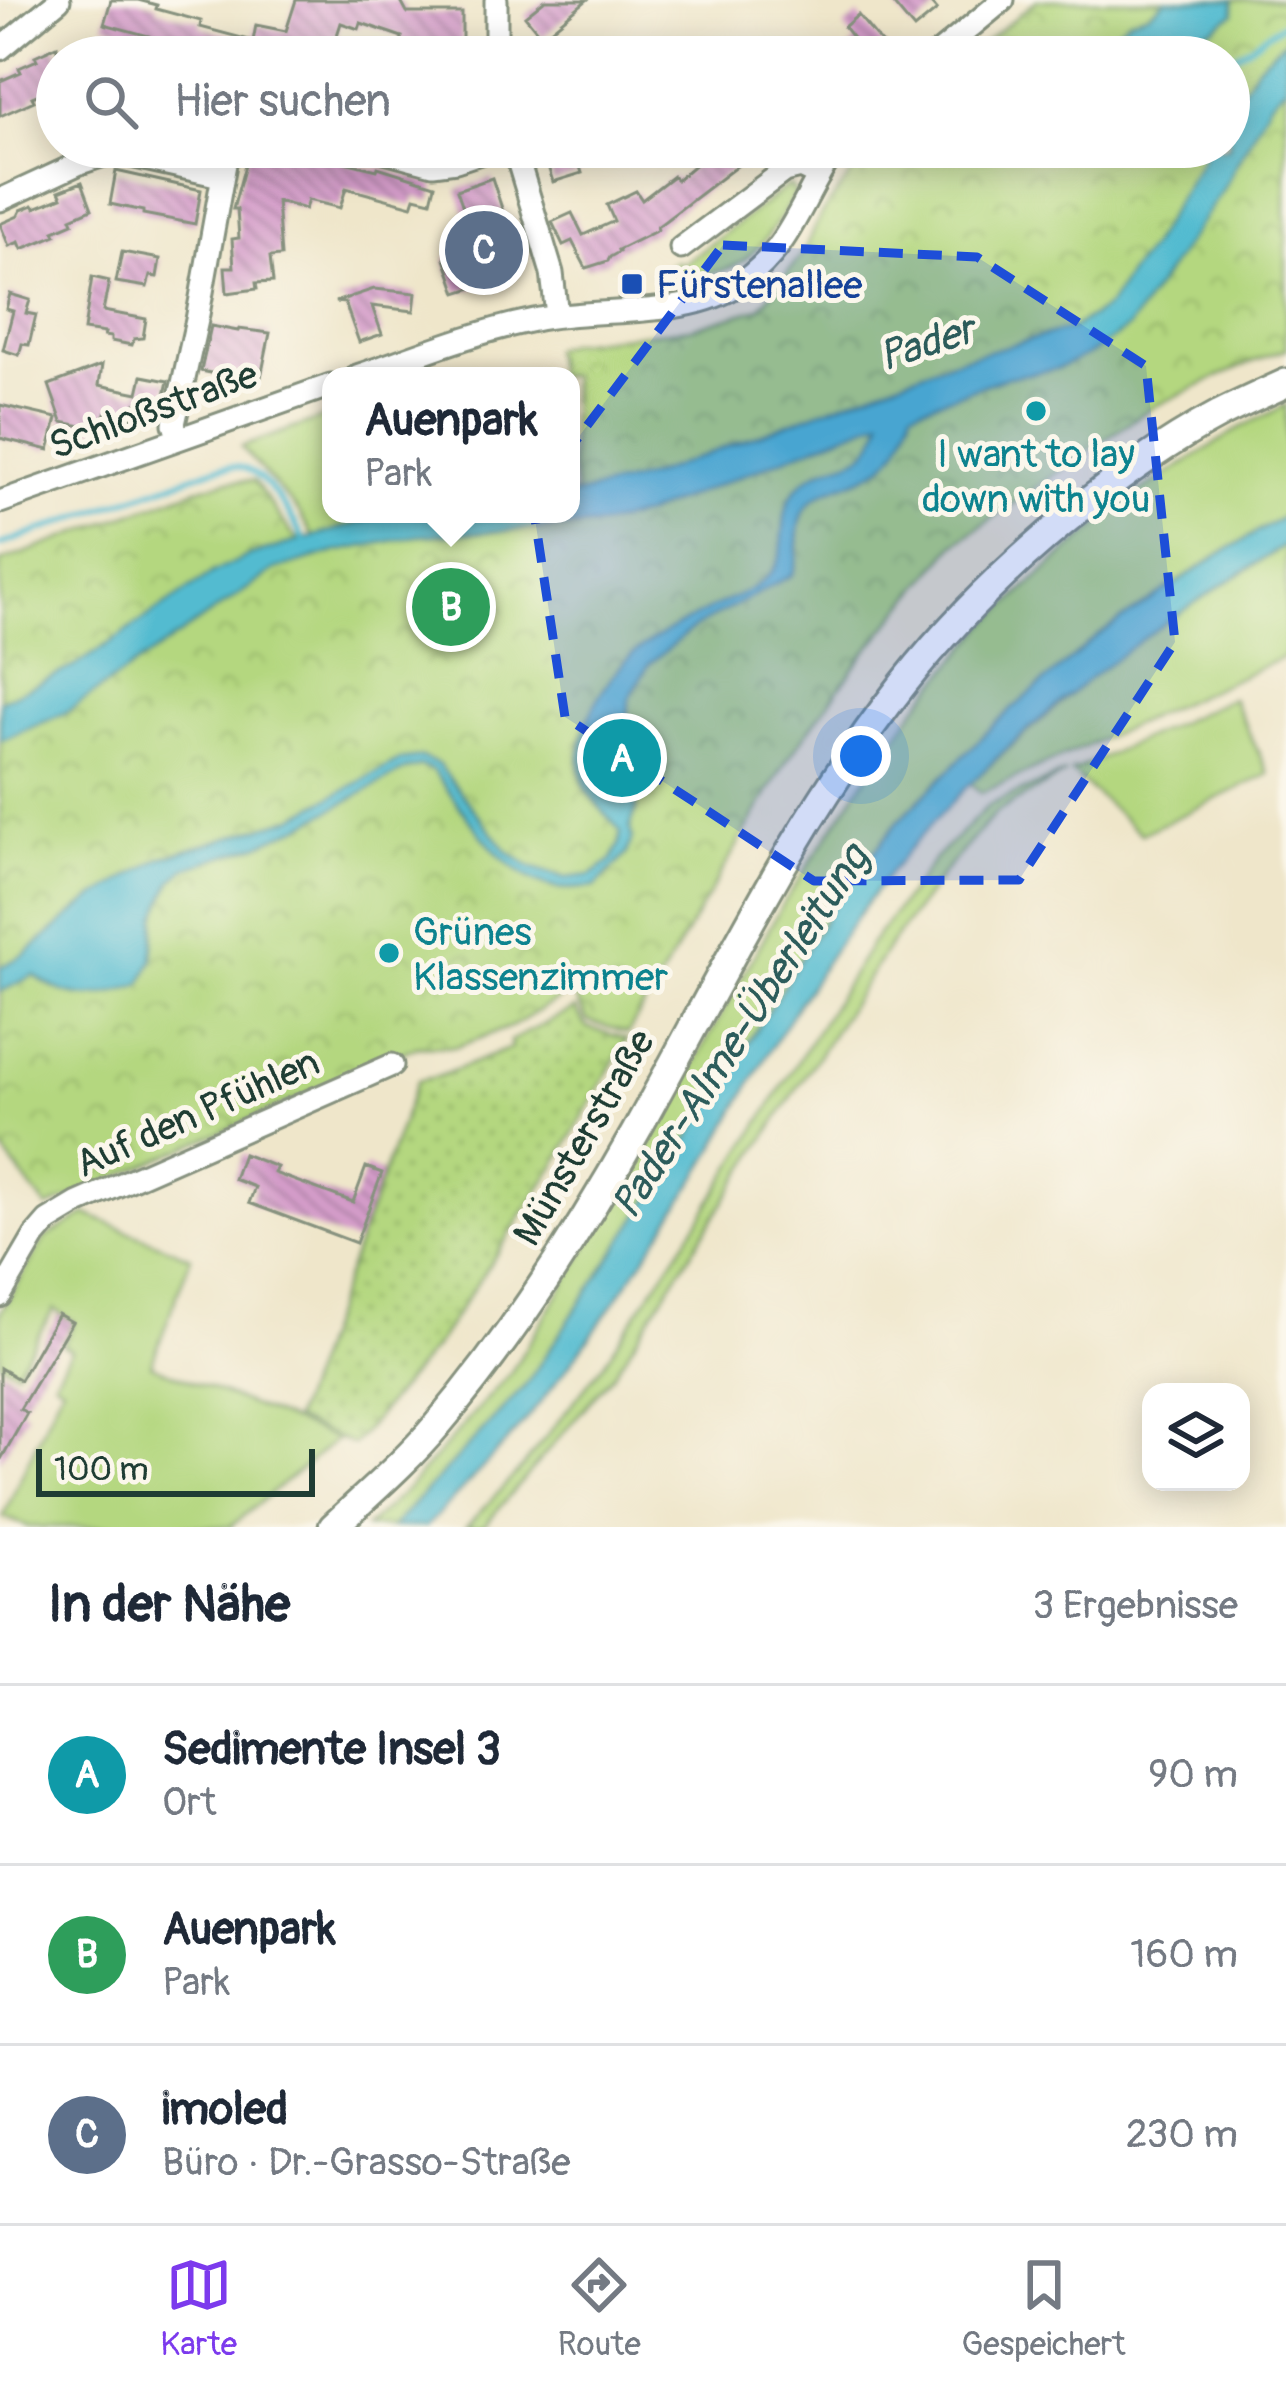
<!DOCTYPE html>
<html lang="de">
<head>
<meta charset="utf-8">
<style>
	:root { --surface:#fff; --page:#f6f6f7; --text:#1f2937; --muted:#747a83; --line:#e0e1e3; --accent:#7c3aed }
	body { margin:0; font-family:Pangolin,sans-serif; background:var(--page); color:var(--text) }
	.controls { position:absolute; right:36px; bottom:36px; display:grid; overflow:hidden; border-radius:24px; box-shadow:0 6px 30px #0003 }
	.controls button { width:108px; height:108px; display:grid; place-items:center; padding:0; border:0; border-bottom:3px solid var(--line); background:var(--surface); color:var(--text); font:60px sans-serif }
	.scale { position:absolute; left:36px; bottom:30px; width:279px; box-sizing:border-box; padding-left:12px; border:6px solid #1f3d34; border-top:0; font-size:33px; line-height:42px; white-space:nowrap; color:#1f3d34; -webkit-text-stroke:9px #fbf7ec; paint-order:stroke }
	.you { position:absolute; left:861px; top:756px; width:42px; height:42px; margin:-30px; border:9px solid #fff; border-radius:50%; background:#1a73e8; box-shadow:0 0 0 18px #1a73e833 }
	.badge { display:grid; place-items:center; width:78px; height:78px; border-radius:50%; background:var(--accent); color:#fff; font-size:39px; font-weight:700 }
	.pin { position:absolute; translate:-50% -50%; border:6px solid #fff; box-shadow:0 3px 12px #0006 }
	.popup { position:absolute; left:322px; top:367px; width:258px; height:156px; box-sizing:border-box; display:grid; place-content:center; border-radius:24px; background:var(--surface); filter:drop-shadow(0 3px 9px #0005); font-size:39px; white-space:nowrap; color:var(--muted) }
	.popup b { font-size:45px; color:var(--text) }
	.popup::after { content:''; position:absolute; left:50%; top:100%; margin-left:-24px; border:24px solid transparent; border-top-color:var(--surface) }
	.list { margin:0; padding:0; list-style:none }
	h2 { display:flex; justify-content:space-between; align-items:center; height:156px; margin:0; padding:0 48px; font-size:51px }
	h2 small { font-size:39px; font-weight:400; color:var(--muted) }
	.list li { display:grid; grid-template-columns:78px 1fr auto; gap:36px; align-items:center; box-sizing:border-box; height:180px; padding:0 48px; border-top:3px solid var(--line) }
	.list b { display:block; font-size:45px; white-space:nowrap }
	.list p { margin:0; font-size:39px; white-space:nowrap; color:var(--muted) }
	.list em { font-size:39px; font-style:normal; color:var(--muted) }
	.icon { flex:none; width:66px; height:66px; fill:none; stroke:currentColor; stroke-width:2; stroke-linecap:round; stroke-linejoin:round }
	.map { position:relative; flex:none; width:1286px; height:1527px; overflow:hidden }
	.search { position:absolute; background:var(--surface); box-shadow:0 6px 30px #0003; left:36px; right:36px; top:36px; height:132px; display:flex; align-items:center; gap:30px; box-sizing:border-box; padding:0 42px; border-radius:66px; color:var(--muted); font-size:45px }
	.sheet { height:696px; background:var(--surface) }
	nav { display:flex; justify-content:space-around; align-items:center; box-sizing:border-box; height:168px; border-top:3px solid var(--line); background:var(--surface); font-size:33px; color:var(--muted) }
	nav a { display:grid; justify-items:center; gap:6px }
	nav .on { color:var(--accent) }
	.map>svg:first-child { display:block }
	.grass { fill:#b4d77f; stroke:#6a8a5a; stroke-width:3 }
	.park { fill:url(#park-crowns); stroke:#6a8a5a; stroke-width:3 }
	.garden { fill:url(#garden-dots); stroke:#6a8a5a; stroke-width:3 }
	.water { fill:#52bbd0; stroke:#387c82; stroke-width:3 }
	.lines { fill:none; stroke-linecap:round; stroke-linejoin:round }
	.stream { stroke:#52bbd0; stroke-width:6 }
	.building { fill:url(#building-back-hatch) }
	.minor-casing { stroke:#87927f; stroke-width:27 }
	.major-casing { stroke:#87927f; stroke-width:33 }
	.minor { stroke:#fff; stroke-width:21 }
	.major { stroke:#fff; stroke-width:27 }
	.marked { fill:#1d4ed8; fill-opacity:0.2; stroke:#1d4ed8; stroke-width:9; stroke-dasharray:24 15; stroke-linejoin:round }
	.transit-dot { fill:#1a4fb4; stroke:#fbf7ec; stroke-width:4.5 }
	.culture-dot { fill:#0f9aa8; stroke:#fbf7ec; stroke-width:4.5 }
	.labels { text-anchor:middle; stroke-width:10; stroke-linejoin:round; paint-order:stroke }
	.transit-label { font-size:39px; fill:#164399; stroke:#fbf7ec; text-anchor:start }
	.street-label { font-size:39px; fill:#1f3d34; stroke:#fbf7ec }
	.culture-label { font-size:39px; fill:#0d838f; stroke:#fbf7ec }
	.water-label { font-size:42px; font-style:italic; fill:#2c5c5b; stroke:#fbf7ec }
</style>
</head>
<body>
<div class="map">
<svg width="1286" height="1527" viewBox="0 0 1286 1527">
	<defs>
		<pattern id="park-crowns" width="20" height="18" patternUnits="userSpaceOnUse" patternTransform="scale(3)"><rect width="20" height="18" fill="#b4d77f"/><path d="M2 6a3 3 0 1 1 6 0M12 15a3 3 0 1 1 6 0" fill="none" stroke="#9ab96e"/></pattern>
		<pattern id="garden-dots" width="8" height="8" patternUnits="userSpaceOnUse" patternTransform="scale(3)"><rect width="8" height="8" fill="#b4d77f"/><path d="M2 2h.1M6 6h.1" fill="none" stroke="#9ab96e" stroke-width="1.8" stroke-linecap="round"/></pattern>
		<pattern id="building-back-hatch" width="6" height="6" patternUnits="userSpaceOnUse" patternTransform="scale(3)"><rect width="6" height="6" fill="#d49cc9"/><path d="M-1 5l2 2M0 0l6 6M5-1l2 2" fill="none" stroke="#ab80a4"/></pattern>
	</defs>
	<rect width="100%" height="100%" fill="#fbf7ec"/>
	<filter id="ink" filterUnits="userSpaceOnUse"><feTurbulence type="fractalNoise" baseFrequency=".00833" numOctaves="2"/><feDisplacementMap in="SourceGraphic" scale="24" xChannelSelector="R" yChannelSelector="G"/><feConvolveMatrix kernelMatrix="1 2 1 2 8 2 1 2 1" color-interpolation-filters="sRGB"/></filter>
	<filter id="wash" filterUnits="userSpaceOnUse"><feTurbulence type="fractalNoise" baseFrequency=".004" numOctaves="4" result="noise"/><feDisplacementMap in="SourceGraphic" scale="48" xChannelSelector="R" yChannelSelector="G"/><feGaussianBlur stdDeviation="2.7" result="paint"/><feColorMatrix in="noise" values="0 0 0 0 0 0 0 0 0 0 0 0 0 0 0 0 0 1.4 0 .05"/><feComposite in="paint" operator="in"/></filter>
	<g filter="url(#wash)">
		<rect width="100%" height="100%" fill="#efe6ca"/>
		<path class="grass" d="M789 185 796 193C769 235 749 276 694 274 683 273 675 273 665 269L675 261 684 264Z
			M1286 405V515L1217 556 1099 635 997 722 897 822 833 905 674 1163 525 1386 392 1527H366L406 1490 511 1372 645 1152 781 907 857 791 923 699 985 626 1068 551 1138 493 1240 428Z
			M331 415V514H385L314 538 298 511 241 447Z
			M1286 545V656L981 793 970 783 1105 664 1175 615Z
			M1232 698 1269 774 1141 834 1071 772Z
			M1066 773 996 813 944 872 888 947 614 1373 483 1527H466L524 1465 601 1367 702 1216 870 945 934 860 989 805Z
			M86 1214 191 1257 151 1365 337 1439 230 1527H30L3 1517 62 1386 54 1380 71 1350 63 1345 74 1322 54 1309 16 1371 0 1362V1313L45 1238Z"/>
		<path class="park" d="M1037 0H1286V349L1242 366 1149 409 955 544 865 653 787 760 628 1033 587 1021 572 991 513 1026 456 1047 418 1046 47 1208 0 1147V562L197 489 226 481H254L295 538H314L388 514H571V494L576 493 571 463V376H556L552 349 568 343 691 328 760 308 804 252 821 214 854 171 869 147H1229V57H967Z"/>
		<path class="garden" d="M575 1009 586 1027 627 1039 555 1166 435 1346 353 1445 294 1419 417 1081 440 1076 511 1048 510 1041Z"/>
		<path class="water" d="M1166 0H1233L1234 14 1214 28 1177 39 1160 57H1064L1098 45 1130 19 1149 13Z
			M1286 40V85L1269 103 1222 191 1129 327 1092 353 1056 369 1004 378 912 410C901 457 886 471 840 486 829 490 816 495 809 504 792 525 803 553 792 575L695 627 649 664 629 699 628 723 638 759 637 806 630 828 632 838 627 854 595 887C582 888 568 890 556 888 499 876 468 814 433 771L421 766 405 770 309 822 258 845 186 868 172 881 156 917 153 960 141 984C99 999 71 1003 34 975L0 992V967L24 955 89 901 161 858 292 818 400 760 421 757 438 764 507 851 530 867 566 878 591 875 611 861 619 845 621 832C610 818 595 804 586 788 564 747 604 675 638 650 659 634 687 621 710 609 731 598 759 590 773 570 791 546 774 510 801 484 834 452 868 476 882 419L643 515 603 525 416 536 335 552 275 570 65 713 0 741V701L77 665 214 572 248 556 388 514H571V496L650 476 948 362 1073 328 1108 306 1131 270 1149 248 1208 147H1229V108L1259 63Z
			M1286 515V545C1147 629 1018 723 912 846 861 905 816 974 776 1040 747 1087 724 1137 694 1182 647 1256 597 1331 543 1399 507 1444 466 1485 426 1527H392L525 1386 674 1163 833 905 897 823 997 722 1099 635 1217 556Z"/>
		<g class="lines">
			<path class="stream" d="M1229 60 1286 21
				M0 545 213 469C222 467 234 465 243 468 266 475 297 522 305 544"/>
		</g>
		<g id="blocks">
			<path class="building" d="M111 0H138L157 5 156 9 201 21 200 27 253 41 256 25 286 31 296 0H400L407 13H462V57H395L402 37 361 23 359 29 341 23 330 57 297 46 294 57H191L193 52 148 40 149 36 104 24Z
				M545 0H587L542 37 525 16Z
				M890 0H928L937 10 914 29Z
				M858 15 887 50 878 57H854L848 49 856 42 844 27Z
				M57 46V80L51 83 54 88 32 97 34 101 0 116V81L21 72 19 68 37 60 35 56Z
				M250 147H285L329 158 332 147H348L344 162 377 170 378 167 435 185 431 201 415 197 412 206 346 188 340 208 308 200 305 209 277 201 281 256 270 257 273 282 256 283 257 289 227 293 225 267H234L232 239 239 238 237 209H233Z
				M555 147H574L582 173 553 182 543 151Z
				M697 147H762L657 227 658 230 618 250 619 252 610 257 608 261 586 268 572 241 563 245 552 222 572 213 583 235 614 221 607 205 636 191 642 200 673 176 677 180 704 157Z
				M116 171 201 190 195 224 143 214V211L110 204Z
				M492 178 510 233 485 284 457 293 445 259 459 254 471 230 457 190Z
				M82 182 92 209 71 218 73 223 54 231 56 235 22 249 19 242 9 246 0 224 18 216 21 210 33 205 35 208 62 197 59 191Z
				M122 252 160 259 157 277 150 276 147 287 116 282Z
				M92 277 109 281 103 311 146 319 143 338 134 339 132 345 111 341V337L104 336 105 333 84 330Z
				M374 289 416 293 414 311 372 306 382 334 359 342 345 303 335 302Z
				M10 294 30 300 26 313 36 315 29 345 22 344 19 355 3 350 13 311 6 309Z
				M211 326 238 331 239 329 270 333 261 377 232 372V374L217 371 216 374 201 371Z
				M102 365 99 385 138 393 142 376 168 381 162 408 136 403 133 419 105 413 102 430 62 422 49 385Z
				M0 405 57 418 49 450 0 438Z
				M243 1154 277 1167 274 1173 353 1202 366 1167 382 1173 356 1243 249 1203 255 1187 234 1179Z
				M58 1314 72 1322 20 1409 27 1413 0 1461V1368L20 1380Z"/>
		</g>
	</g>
	<g filter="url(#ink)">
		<use href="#blocks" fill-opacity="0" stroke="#87927f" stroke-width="3"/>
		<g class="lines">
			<defs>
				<path id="minor" d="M0 49 59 0
					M496 57V0
					M934 57 1003 0
					M369 147 433 164 456 161 498 147
					M514 147 552 273 557 315
					M0 200 80 163 113 152 221 176
					M681 248 784 171 800 167 819 176
					M357 376C415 356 474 332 534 320 597 306 688 321 742 282 794 245 802 195 837 147
					M178 437 174 424 197 320 228 147
					M0 502 331 385
					M0 1296 35 1236 48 1221 78 1203 392 1065"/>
				<path id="major" d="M333 1527C368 1494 406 1462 437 1425 513 1336 577 1236 635 1133 720 981 796 820 904 683 982 584 1109 473 1220 414 1242 403 1264 393 1286 383"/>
			</defs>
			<use href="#minor" class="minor-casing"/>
			<use href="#major" class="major-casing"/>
			<use href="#minor" class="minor"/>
			<use href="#major" class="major"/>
		</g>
	</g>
	<path class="marked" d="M723 245 977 257 1146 366 1175 642 1019 880 814 881 565 717 532 499Z"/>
	<rect class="transit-dot" x="620" y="272" width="24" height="24" rx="6"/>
	<g class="culture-dot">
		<circle cx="1036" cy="411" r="12"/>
		<circle cx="389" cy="953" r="12"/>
	</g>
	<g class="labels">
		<g class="transit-label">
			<text x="656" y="298">Fürstenallee</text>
		</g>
		<g class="street-label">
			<text transform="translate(153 409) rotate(-20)" y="14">Schloßstraße</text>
			<text transform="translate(197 1112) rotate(-24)" y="14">Auf den Pfühlen</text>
			<text transform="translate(583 1137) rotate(-60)" y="14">Münsterstraße</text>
		</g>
		<g class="culture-label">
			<text x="1036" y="467">I want to lay<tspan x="1036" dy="45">down with you</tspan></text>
			<text x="413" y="945" text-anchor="start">Grünes<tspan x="413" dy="45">Klassenzimmer</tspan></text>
		</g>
		<g class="water-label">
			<text transform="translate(926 342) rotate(-18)" y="15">Pader</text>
			<text transform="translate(739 1031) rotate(-57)" y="15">Pader-Alme-Überleitung</text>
		</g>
	</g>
</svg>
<div class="controls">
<button><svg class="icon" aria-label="layers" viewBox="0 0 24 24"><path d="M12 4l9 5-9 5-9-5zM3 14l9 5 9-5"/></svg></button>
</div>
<div class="scale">100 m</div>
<div class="you"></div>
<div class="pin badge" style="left:622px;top:758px;background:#0f9aa8">A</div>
<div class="pin badge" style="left:451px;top:607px;background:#2e9e5b">B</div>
<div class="popup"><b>Auenpark</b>Park</div>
<div class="pin badge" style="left:484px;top:250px;background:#5c6f8a">C</div>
<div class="search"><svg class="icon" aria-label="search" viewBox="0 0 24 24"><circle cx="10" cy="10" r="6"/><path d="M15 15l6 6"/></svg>Hier suchen</div>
</div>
<section class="sheet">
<h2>In der Nähe<small>3 Ergebnisse</small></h2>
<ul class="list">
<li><span class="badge" style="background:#0f9aa8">A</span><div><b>Sedimente Insel 3</b><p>Ort</p></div><em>90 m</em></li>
<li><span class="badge" style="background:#2e9e5b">B</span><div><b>Auenpark</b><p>Park</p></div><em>160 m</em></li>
<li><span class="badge" style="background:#5c6f8a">C</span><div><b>imoled</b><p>Büro · Dr.-Grasso-Straße</p></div><em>230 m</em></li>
</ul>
</section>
<nav>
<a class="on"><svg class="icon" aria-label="map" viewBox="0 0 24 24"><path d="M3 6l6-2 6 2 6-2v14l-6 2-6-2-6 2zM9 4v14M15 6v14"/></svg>Karte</a>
<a><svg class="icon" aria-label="directions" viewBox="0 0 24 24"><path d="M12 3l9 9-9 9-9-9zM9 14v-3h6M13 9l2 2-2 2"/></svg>Route</a>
<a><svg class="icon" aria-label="saved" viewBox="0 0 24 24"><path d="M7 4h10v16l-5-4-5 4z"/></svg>Gespeichert</a>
</nav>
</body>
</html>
